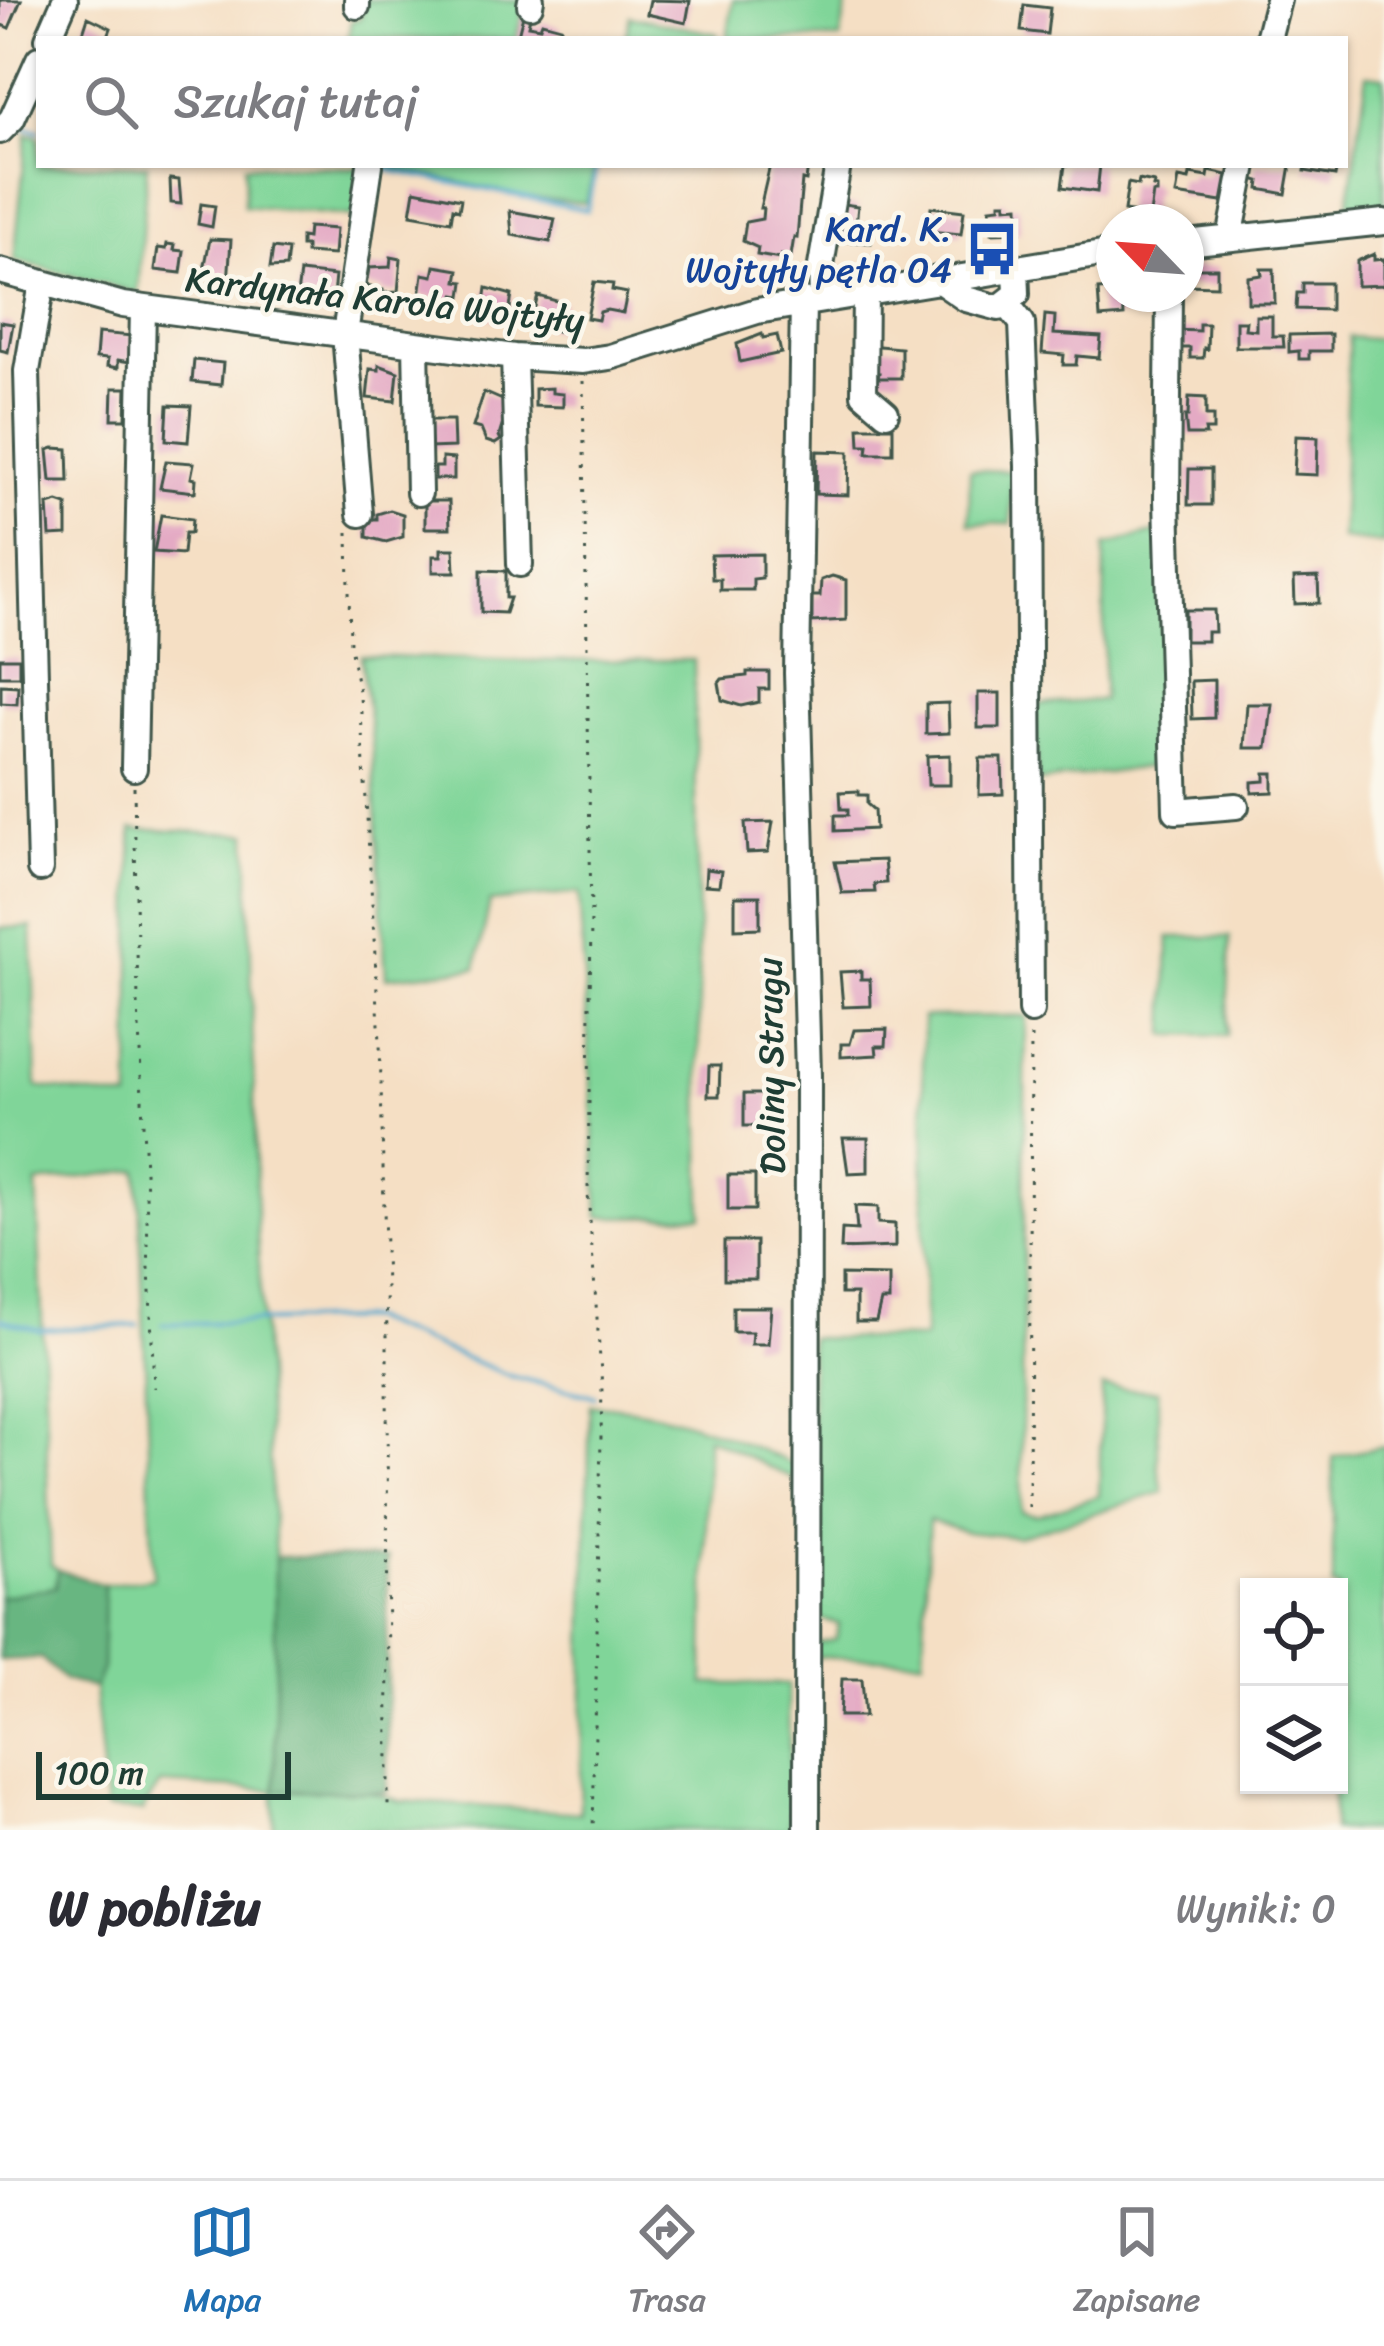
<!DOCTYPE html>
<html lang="pl">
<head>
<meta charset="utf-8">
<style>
	:root { --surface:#fff; --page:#f2f2f3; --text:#2b2b33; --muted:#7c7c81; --line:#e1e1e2; --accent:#1f6fb2 }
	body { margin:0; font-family:Sriracha,sans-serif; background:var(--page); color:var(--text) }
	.controls { position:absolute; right:36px; bottom:36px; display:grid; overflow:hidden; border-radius:0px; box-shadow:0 3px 9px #0004 }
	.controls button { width:108px; height:108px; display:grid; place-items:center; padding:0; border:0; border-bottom:3px solid var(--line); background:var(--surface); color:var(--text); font:60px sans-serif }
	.compass { position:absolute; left:1096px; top:204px; width:108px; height:108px; border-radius:50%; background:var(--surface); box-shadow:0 3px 9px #0004; rotate:295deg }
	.scale { position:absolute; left:36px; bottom:30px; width:255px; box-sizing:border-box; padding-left:12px; border:6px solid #1f3d34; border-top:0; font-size:33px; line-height:42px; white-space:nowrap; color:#1f3d34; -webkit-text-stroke:9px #fbf7ec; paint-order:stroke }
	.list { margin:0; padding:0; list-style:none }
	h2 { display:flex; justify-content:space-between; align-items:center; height:156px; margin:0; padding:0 48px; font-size:51px }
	h2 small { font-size:39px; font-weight:400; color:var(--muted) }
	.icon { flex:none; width:66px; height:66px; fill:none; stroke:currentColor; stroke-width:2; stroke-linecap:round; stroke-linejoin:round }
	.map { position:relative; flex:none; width:1384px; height:1830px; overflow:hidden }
	.search { position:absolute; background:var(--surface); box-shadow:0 3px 9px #0004; left:36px; right:36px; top:36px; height:132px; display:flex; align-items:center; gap:30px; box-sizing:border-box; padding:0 42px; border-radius:0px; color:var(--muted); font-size:45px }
	.sheet { height:348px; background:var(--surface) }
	nav { display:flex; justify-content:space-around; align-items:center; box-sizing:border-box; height:168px; border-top:3px solid var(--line); background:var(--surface); font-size:33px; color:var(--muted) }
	nav a { display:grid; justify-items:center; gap:6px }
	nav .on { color:var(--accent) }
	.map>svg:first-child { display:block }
	.green { fill:#80d599; stroke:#508966; stroke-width:3 }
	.forest { fill:#68b681; stroke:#447a5a; stroke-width:3 }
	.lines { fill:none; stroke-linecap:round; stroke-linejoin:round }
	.stream { stroke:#4ea6cb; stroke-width:4.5 }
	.building { fill:#e4aac4 }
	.minor-casing { stroke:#3f554a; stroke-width:30 }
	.path { stroke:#3f554a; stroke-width:3; stroke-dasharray:3 9; stroke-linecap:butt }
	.minor { stroke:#fff; stroke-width:24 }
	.labels { text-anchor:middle; stroke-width:9; stroke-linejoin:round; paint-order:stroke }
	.transit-label { font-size:36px; fill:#164399; stroke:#fbf7ec; text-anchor:end }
	.street-label { font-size:36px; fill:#1f3d34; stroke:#fbf7ec }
</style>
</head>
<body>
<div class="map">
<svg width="1384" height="1830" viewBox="0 0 1384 1830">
	<rect width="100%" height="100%" fill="#fbf7ec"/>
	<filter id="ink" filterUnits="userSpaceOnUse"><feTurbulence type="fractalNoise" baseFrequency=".00833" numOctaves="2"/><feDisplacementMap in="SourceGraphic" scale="24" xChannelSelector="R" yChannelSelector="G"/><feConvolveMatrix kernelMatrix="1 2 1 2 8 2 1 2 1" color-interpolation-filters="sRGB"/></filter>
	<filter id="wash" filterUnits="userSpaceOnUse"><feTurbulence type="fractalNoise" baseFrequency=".004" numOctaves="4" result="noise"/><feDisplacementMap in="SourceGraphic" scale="48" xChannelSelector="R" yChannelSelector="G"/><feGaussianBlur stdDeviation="2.7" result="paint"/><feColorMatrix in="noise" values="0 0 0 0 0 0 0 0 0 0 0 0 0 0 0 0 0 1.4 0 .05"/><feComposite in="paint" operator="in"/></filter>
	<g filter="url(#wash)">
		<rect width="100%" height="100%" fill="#f5dfc4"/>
		<path class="green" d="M364 0H526L516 39H348L351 21 361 18Z
			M733 0H848L840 39H727Z
			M630 16 717 34V39H625Z
			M1367 74 1384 76V210L1347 214Z
			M27 134 39 137V165H147L138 293 14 260Z
			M245 165 365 168 357 217 244 206Z
			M384 165H595L586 203 525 197Z
			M1349 337 1384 340V544L1341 539Z
			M970 470 1011 471V524L969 523Z
			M1161 531 1166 765 1038 782 1035 705 1103 700 1105 546Z
			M361 656 526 661 694 660 702 1216 599 1217 579 893 490 902 476 968 386 977 372 742Z
			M132 829 248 834 257 1230 275 1557V1789L366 1791 400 1801 580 1813 590 1405C665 1407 730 1436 797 1466L799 1482 707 1437 704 1684H788L790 1830H274V1790L160 1784 142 1811 106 1809 94 1688 102 1668 104 1585 153 1578 138 1170 37 1183 51 1565 58 1570 56 1587 0 1597V928L32 927 37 1087 130 1100Z
			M1169 937H1230L1227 1036 1166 1035Z
			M1026 1016 1021 1512 1037 1515 1099 1496 1102 1387 1158 1391V1466L1163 1492 1017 1537 964 1532 929 1520 923 1659 811 1657 815 1644 836 1639 839 1624 816 1618 810 1338 924 1339 923 1017Z
			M1384 1446V1830H1333V1785H1339V1587H1333V1457Z"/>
		<path class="forest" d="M275 1557 387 1558V1792L275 1790Z
			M58 1570 104 1585 102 1668 94 1688 64 1680 41 1658 0 1660V1597L56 1587Z"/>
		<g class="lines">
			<path class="stream" d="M18 125 39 131
				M379 168 587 210 597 165
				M0 1319 39 1330 138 1325
				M162 1324 367 1319 513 1377 595 1396"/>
		</g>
		<g id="blocks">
			<path class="building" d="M0 0H21L9 28 0 24Z
				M650 0 690 1 686 23 647 14Z
				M1024 5 1050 8 1047 34 1021 31Z
				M523 15 530 17 528 25 540 27 542 22 561 27 558 39H517Z
				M88 17 111 28 107 39H81Z
				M770 165H808L806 181 802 180 797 238 794 237 791 256 781 255 780 259 757 255 758 248 743 241 746 222 762 219 763 208H760Z
				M1065 165H1100L1097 192 1062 187Z
				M1256 165H1291L1286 194 1259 189 1260 181 1253 179Z
				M1306 165H1337L1335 176 1305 171Z
				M1209 171 1227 175 1222 202 1176 195 1179 178 1189 180 1190 174 1208 177Z
				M170 179 179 180 181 204 171 203Z
				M1139 180 1154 183 1153 187 1157 188V193H1153L1150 215 1124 211 1128 183 1138 185Z
				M415 190 461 199 459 210 453 208 451 221 411 214Z
				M1000 202H1006V207L1019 206 1020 232 992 233 990 208 1000 207Z
				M836 203 858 206 856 224 872 229 871 243 832 241Z
				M201 204 215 206 212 227 198 224Z
				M931 207 964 211 961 234 928 231Z
				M510 211 555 219 550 242 512 235Z
				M308 227 336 229 334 255 306 253V246H301V237L307 238Z
				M210 239 231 240 228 283 217 282 218 276 203 275Z
				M167 244 175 245 174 250 184 251 181 273 155 270 158 248 166 249Z
				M273 248 288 250 286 267 270 268Z
				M1374 254V260L1384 259V285L1357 286V261Z
				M391 257 401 259 398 292 383 293V290L366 286 369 268 390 267Z
				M435 266 459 270 457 281 464 282 462 296 455 295 454 301 420 296 423 274 433 276Z
				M1186 268H1217V286L1186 285Z
				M1261 269H1274L1275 303H1248V277L1262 275Z
				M300 272 335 276 332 305 297 296Z
				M594 282 613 284 612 290 627 293 623 313 607 310 600 312 598 320 587 318Z
				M1303 283H1330V310L1296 309 1297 293H1303Z
				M487 288 512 295 508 321 483 317Z
				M1114 289V294H1123L1124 316 1100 318 1098 290Z
				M538 296 564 303 557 331 531 321Z
				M1045 315 1055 316 1054 334 1101 337 1099 358 1077 356 1076 365H1063L1064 355 1042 353Z
				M1256 316H1272V336H1283L1284 347H1236V321H1246L1245 329 1256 330Z
				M0 322 13 324 8 352 0 350Z
				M1199 324H1208L1207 349 1204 348 1203 358H1190V348H1174V330L1199 331Z
				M98 333 133 336 130 362 118 360V368L107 366 108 359 96 358Z
				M762 334 763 338 777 335 781 353 740 362 737 344Z
				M1331 334V351H1309V359H1299V351L1289 352V335Z
				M868 345 901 348V378H878L879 373H867Z
				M194 360 223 363 221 385 192 382Z
				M379 365 398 372 395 401 367 398 370 369 379 370Z
				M113 388H127L126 419H112Z
				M552 388V393L563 394V407L535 406V389Z
				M484 392 509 403 499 436 501 440 495 444 486 441 481 429 473 427Z
				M1189 397 1206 398V416H1213V430H1205L1206 435H1187L1185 416H1188Z
				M168 405 191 406 188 442 166 440Z
				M429 420H453L454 447 429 448Z
				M859 427H893V453H867L868 445H860Z
				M1296 436 1318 437 1317 475 1294 474Z
				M54 448 68 449 69 481H51L48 450Z
				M817 451 849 452 848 495 816 494Z
				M442 458 454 459V479H435V467H442Z
				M166 461 194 463 191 478 196 479 195 492 160 488Z
				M1189 469H1211V505H1188Z
				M425 501H449L450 528H425Z
				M58 502 67 505V535L50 536 48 505Z
				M390 510 403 514V537L386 542 367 537V519H377V514Z
				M161 515 192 519 191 533H185L183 554 154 552Z
				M441 549H454L455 572H433V556H441Z
				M762 554V578L753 579V590H720V579H712L711 555Z
				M481 570 506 571V598H510L505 613 481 612Z
				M832 576 846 580V620L812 622V596H820L821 580Z
				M1318 577 1319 603 1295 604 1294 578Z
				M1185 610H1214L1215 632H1207V641H1185Z
				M0 658H19V676H0Z
				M747 672H769V689H759V702L741 706 722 700 719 683 722 679 747 676Z
				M1214 680V718L1192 719 1191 681Z
				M1 685 18 686 17 704 1 703Z
				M978 693H1000V728H978Z
				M948 703 949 733 926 734V704Z
				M1247 704H1272L1267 748H1244Z
				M950 755V785H928L927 756Z
				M980 758H1002L1003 794 979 795Z
				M1265 773H1273V792L1252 793V782L1265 781Z
				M858 791V795H867V804L874 810 875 829 835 831V815H848V809H841L840 792Z
				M773 822 768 852 747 853 745 823Z
				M884 860 886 883 874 884 875 892 842 893 835 862Z
				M706 869 721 871 719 886 705 885Z
				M735 896H760V928L735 929Z
				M861 971V979H870L871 1006 843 1007 840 972Z
				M887 1029 886 1046H876L877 1055 841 1057V1044H850L854 1030Z
				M709 1066H720L719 1096H708Z
				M744 1094H770V1126H744Z
				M843 1138H868V1172L848 1173Z
				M728 1175H755V1210H728Z
				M855 1206 878 1207V1223L895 1224V1247L841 1249 842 1229 857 1230Z
				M724 1241H756V1279H724Z
				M841 1275 889 1276V1301H881L876 1322H856V1294H841Z
				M733 1307H771L768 1344H751L752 1332H733Z
				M842 1679H862L865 1716H840Z"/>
		</g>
	</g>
	<g filter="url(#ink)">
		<use href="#blocks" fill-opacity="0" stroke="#3f554a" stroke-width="3"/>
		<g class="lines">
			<defs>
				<path id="minor" d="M530 5 531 0
					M357 6V0
					M48 39 65 0
					M1268 39 1278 0
					M0 131 12 119 39 59
					M1230 238 1244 165
					M1186 243 1384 222
					M0 271 123 305 514 357 583 361 610 357 757 311 1114 252
					M937 279 966 299 999 308 1017 294 1016 266
					M865 290 864 394 886 413
					M1169 294 1167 500 1176 811 1236 806
					M822 298 821 266 838 165
					M803 301 797 673 808 1075 807 1830
					M1007 304 1022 323 1028 466 1031 1011
					M416 344 419 493
					M514 357 520 564
					M360 514 345 334 370 165
					M134 768 143 308
					M40 869 27 371 42 283"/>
			</defs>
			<use href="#minor" class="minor-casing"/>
			<path class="path" d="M583 381 591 915 588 1193 602 1387 593 1830
				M348 532 350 646 360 696 380 1042 387 1332 388 1807
				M134 787 138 1003 154 1388
				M1029 1507 1031 1031"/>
			<use href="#minor" class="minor"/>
		</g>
	</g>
	<defs>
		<symbol id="bus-bare" viewBox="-9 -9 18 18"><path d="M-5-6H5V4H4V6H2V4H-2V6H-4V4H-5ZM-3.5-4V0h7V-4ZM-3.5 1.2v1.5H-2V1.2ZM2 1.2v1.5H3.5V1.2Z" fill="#1a4fb4" stroke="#fbf7ec" stroke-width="2.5" paint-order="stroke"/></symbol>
	</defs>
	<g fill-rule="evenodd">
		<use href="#bus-bare" x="954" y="211" width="76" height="76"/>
	</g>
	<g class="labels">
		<g class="transit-label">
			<text x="952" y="241">Kard. K.<tspan x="952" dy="41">Wojtyły pętla 04</tspan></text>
		</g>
		<g class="street-label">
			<text transform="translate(385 299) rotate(6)" y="13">Kardynała Karola Wojtyły</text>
			<text transform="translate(770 1066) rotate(-91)" y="13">Doliny Strugu</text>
		</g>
	</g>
</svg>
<div class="controls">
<button><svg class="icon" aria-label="locate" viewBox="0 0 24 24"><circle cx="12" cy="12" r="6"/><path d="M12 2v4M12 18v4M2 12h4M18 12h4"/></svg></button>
<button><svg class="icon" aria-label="layers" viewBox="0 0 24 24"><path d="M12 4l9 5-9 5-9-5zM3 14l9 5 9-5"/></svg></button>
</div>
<svg class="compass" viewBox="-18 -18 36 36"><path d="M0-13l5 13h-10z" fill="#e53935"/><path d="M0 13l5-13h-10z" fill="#7c7c81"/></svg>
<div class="scale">100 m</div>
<div class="search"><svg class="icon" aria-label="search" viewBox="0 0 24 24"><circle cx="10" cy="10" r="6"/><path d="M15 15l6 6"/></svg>Szukaj tutaj</div>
</div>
<section class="sheet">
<h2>W pobliżu<small>Wyniki: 0</small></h2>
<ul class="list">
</ul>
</section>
<nav>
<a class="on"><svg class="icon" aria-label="map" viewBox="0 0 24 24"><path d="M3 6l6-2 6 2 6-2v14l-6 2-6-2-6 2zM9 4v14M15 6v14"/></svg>Mapa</a>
<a><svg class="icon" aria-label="directions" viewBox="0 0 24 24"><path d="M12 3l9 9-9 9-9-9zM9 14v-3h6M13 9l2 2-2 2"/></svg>Trasa</a>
<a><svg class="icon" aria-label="saved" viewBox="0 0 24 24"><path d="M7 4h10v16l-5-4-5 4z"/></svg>Zapisane</a>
</nav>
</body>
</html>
